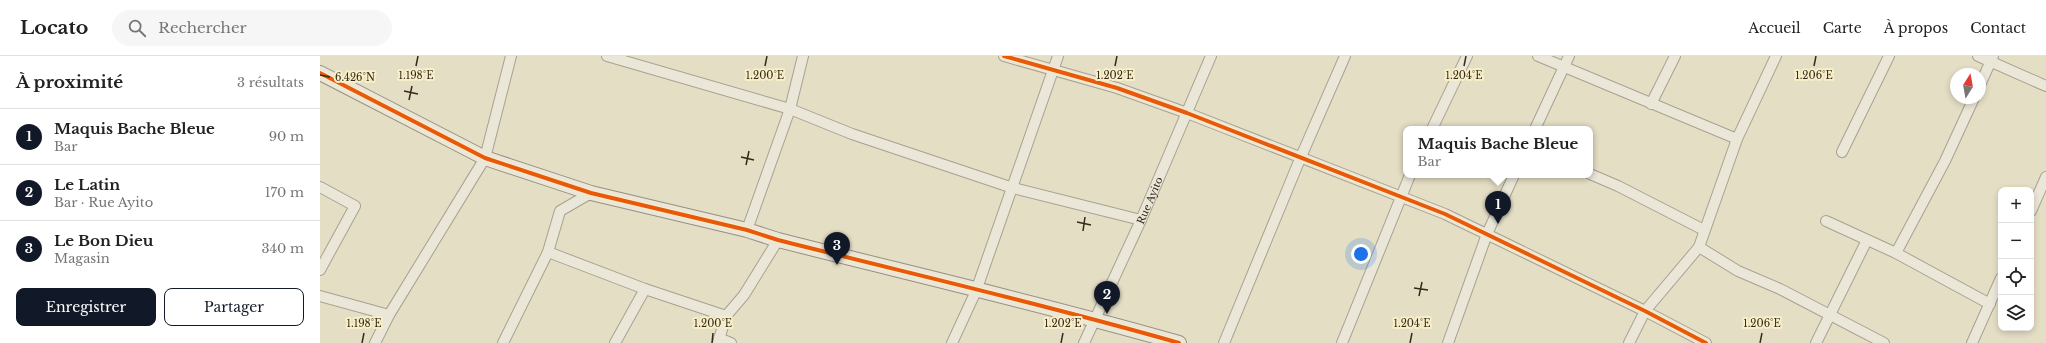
<!DOCTYPE html>
<html lang="fr">
<head>
<meta charset="utf-8">
<style>
	:root { --surface:#fff; --page:#f6f6f6; --text:#222; --muted:#767676; --line:#e0e0e0; --accent:#111827 }
	body { margin:0; font-family:"Libre Baskerville",serif; background:var(--page); color:var(--text) }
	.controls { position:absolute; right:12px; bottom:12px; display:grid; overflow:hidden; border-radius:8px; box-shadow:0 2px 6px #0003 }
	.controls button { width:36px; height:36px; display:grid; place-items:center; padding:0; border:0; border-bottom:1px solid var(--line); background:var(--surface); color:var(--text); font:20px sans-serif }
	.compass { position:absolute; left:1630px; top:12px; width:36px; height:36px; border-radius:50%; background:var(--surface); box-shadow:0 2px 6px #0003; rotate:11deg }
	.you { position:absolute; left:1041px; top:198px; width:14px; height:14px; margin:-10px; border:3px solid #fff; border-radius:50%; background:#1a73e8; box-shadow:0 0 0 6px #1a73e833 }
	.badge { display:grid; place-items:center; width:26px; height:26px; border-radius:50%; background:var(--accent); color:#fff; font-size:13px; font-weight:700 }
	.pin { position:absolute; translate:-50% -33px; filter:drop-shadow(0 1px 2px #0008) }
	.pin::after { content:''; position:absolute; top:21px; width:14px; height:12px; background:inherit; clip-path:polygon(0 0,100% 0,50% 100%) }
	.popup { position:absolute; left:1083px; top:70px; width:190px; height:52px; box-sizing:border-box; display:grid; place-content:center; border-radius:8px; background:var(--surface); filter:drop-shadow(0 1px 3px #0005); font-size:13px; white-space:nowrap; color:var(--muted) }
	.popup b { font-size:15px; color:var(--text) }
	.popup::after { content:''; position:absolute; left:50%; top:100%; margin-left:-8px; border:8px solid transparent; border-top-color:var(--surface) }
	.list { margin:0; padding:0; list-style:none }
	h2 { display:flex; justify-content:space-between; align-items:center; height:52px; margin:0; padding:0 16px; font-size:17px }
	h2 small { font-size:13px; font-weight:400; color:var(--muted) }
	.list li { display:grid; grid-template-columns:26px 1fr auto; gap:12px; align-items:center; box-sizing:border-box; height:56px; padding:0 16px; border-top:1px solid var(--line) }
	.list b { display:block; font-size:15px; white-space:nowrap }
	.list p { margin:0; font-size:13px; white-space:nowrap; color:var(--muted) }
	.list em { font-size:13px; font-style:normal; color:var(--muted) }
	.actions { display:flex; gap:8px; padding:12px 16px }
	.actions a { flex:1; padding:9px 0; border:1px solid var(--accent); border-radius:8px; text-align:center; font-size:14px; color:var(--accent) }
	.actions .main { background:var(--accent); color:#fff }
	.icon { flex:none; width:22px; height:22px; fill:none; stroke:currentColor; stroke-width:2; stroke-linecap:round; stroke-linejoin:round }
	.map { position:relative; flex:none; width:1726px; height:287px; overflow:hidden }
	header { display:flex; align-items:center; gap:24px; box-sizing:border-box; height:56px; padding:0 20px; background:var(--surface); border-bottom:1px solid var(--line) }
	header strong { font-size:19px }
	nav { display:flex; gap:22px; margin-inline-start:auto; font-size:14px }
	.search { width:280px; height:36px; background:var(--page); display:flex; align-items:center; gap:10px; box-sizing:border-box; padding:0 14px; border-radius:22px; color:var(--muted); font-size:15px }
	main { display:flex }
	aside { flex:1; background:var(--surface) }
	.map>svg:first-child { display:block }
	.lines { fill:none; stroke-linecap:round; stroke-linejoin:round }
	.street-casing { stroke:#a8a190; stroke-width:12 }
	.secondary-casing { stroke:#979080; stroke-width:16 }
	.street { stroke:#eae6d8; stroke-width:10 }
	.secondary { stroke:#eae6d8; stroke-width:14 }
	.cycleway-casing { stroke:#f8efc8; stroke-width:6 }
	.cycleway { stroke:#e8590c; stroke-width:4 }
	.ticks { fill:none; stroke:#352919; stroke-width:1.5 }
	.labels { text-anchor:middle; stroke-width:4; stroke-linejoin:round; paint-order:stroke }
	.street-label { font-size:10px; fill:#352919; stroke:#f8efc8 }
	.ticks-label { font-size:10px; text-anchor:middle; fill:#352919; stroke:#f8efc8; stroke-width:4; stroke-linejoin:round; paint-order:stroke }
</style>
</head>
<body>
<header>
<strong>Locato</strong>
<div class="search"><svg class="icon" aria-label="search" viewBox="0 0 24 24"><circle cx="10" cy="10" r="6"/><path d="M15 15l6 6"/></svg>Rechercher</div>
<nav><a>Accueil</a><a>Carte</a><a>À propos</a><a>Contact</a></nav>
</header>
<main>
<aside>
<h2>À proximité<small>3 résultats</small></h2>
<ul class="list">
<li><span class="badge">1</span><div><b>Maquis Bache Bleue</b><p>Bar</p></div><em>90 m</em></li>
<li><span class="badge">2</span><div><b>Le Latin</b><p>Bar · Rue Ayito</p></div><em>170 m</em></li>
<li><span class="badge">3</span><div><b>Le Bon Dieu</b><p>Magasin</p></div><em>340 m</em></li>
</ul>
<div class="actions"><a class="main">Enregistrer</a><a>Partager</a></div>
</aside>
<div class="map">
<svg width="1726" height="287" viewBox="0 0 1726 287">
	<rect width="100%" height="100%" fill="#e4dec5"/>
	<g class="lines">
		<defs>
			<g id="street">
				<path d="M287 0 470 53 532 78 693 132 821 164"/>
				<path d="M684 0 797 32 867 57 1125 158 1325 255 1386 287"/>
				<path d="M1218 0 1417 83"/>
				<path d="M1658 0 1726 30"/>
				<path d="M1660 29 1673 0"/>
				<path d="M1331 48 1355 0"/>
				<path d="M1112 73 1147 0"/>
				<path d="M1215 73 1249 0"/>
				<path d="M1522 96 1569 0"/>
				<path d="M1270 118 1298 130 1384 174"/>
				<path d="M0 131 35 150 0 214"/>
				<path d="M1711 155 1726 121"/>
				<path d="M1506 165 1576 197 1670 248"/>
				<path d="M427 174 470 53 483 0"/>
				<path d="M1379 191 1418 215 1460 233 1564 287"/>
				<path d="M228 196 325 233 406 260"/>
				<path d="M1576 197 1625 105 1654 42"/>
				<path d="M0 240 69 259"/>
				<path d="M399 282 411 287"/>
				<path d="M55 287 69 259 165 102 191 0"/>
				<path d="M183 287 228 196 240 155 271 137"/>
				<path d="M295 287 325 233"/>
				<path d="M398 287 406 260 424 239 458 184"/>
				<path d="M632 287 656 235 738 0"/>
				<path id="s1" d="M764 287 821 164 891 0"/>
				<path d="M904 287 980 103 1025 0"/>
				<path d="M1022 287 1090 119"/>
				<path d="M1128 287 1167 178 1194 119"/>
				<path d="M1309 287 1325 255 1379 191 1417 83 1456 0"/>
				<path d="M1496 287 1547 184"/>
				<path d="M1652 287 1681 222"/>
			</g>
			<path id="secondary" d="M0 17 165 102 271 137 427 174 458 184C592 218 727 249 859 287"/>
		</defs>
		<use href="#street" class="street-casing"/>
		<use href="#secondary" class="secondary-casing"/>
		<use href="#street" class="street"/>
		<use href="#secondary" class="secondary"/>
		<defs>
			<path id="cycleway" d="M684 0 797 32 867 57 1125 158 1325 255 1386 287
				M0 17 165 102 271 137 427 174 458 184C592 218 727 249 859 287"/>
		</defs>
		<use href="#cycleway" class="cycleway-casing"/>
		<use href="#cycleway" class="cycleway"/>
	</g>
	<path class="ticks" d="M96 10 98 0M445 10 447 0M795 10 797 0M1144 10 1146 0M1494 10 1496 0M0 19 10 21M84 35 98 38M89 44 92 30M421 101 434 104M426 109 429 95M757 166 771 169M763 175 765 161M1094 232 1108 234M1099 240 1102 226M42 287 44 277M392 287 393 277M741 287 743 277M1090 287 1092 277M1440 287 1442 277"/>
	<g class="labels">
		<g class="street-label">
			<text dy="4" stroke="none"><textPath href="#s1" startOffset="157">Rue Ayito</textPath></text>
		</g>
	</g>
	<g class="ticks-label">
		<text x="96" y="23">1.198°E</text>
		<text x="445" y="23">1.200°E</text>
		<text x="795" y="23">1.202°E</text>
		<text x="1144" y="23">1.204°E</text>
		<text x="1494" y="23">1.206°E</text>
		<text x="35" y="25">6.426°N</text>
		<text x="44" y="271">1.198°E</text>
		<text x="393" y="271">1.200°E</text>
		<text x="743" y="271">1.202°E</text>
		<text x="1092" y="271">1.204°E</text>
		<text x="1442" y="271">1.206°E</text>
	</g>
</svg>
<div class="controls">
<button>+</button>
<button>−</button>
<button><svg class="icon" aria-label="locate" viewBox="0 0 24 24"><circle cx="12" cy="12" r="6"/><path d="M12 2v4M12 18v4M2 12h4M18 12h4"/></svg></button>
<button><svg class="icon" aria-label="layers" viewBox="0 0 24 24"><path d="M12 4l9 5-9 5-9-5zM3 14l9 5 9-5"/></svg></button>
</div>
<svg class="compass" viewBox="-18 -18 36 36"><path d="M0-13l5 13h-10z" fill="#e53935"/><path d="M0 13l5-13h-10z" fill="#767676"/></svg>
<div class="you"></div>
<div class="pin badge" style="left:1178px;top:168px">1</div>
<div class="popup"><b>Maquis Bache Bleue</b>Bar</div>
<div class="pin badge" style="left:787px;top:258px">2</div>
<div class="pin badge" style="left:517px;top:209px">3</div>
</div>
</main>
</body>
</html>
